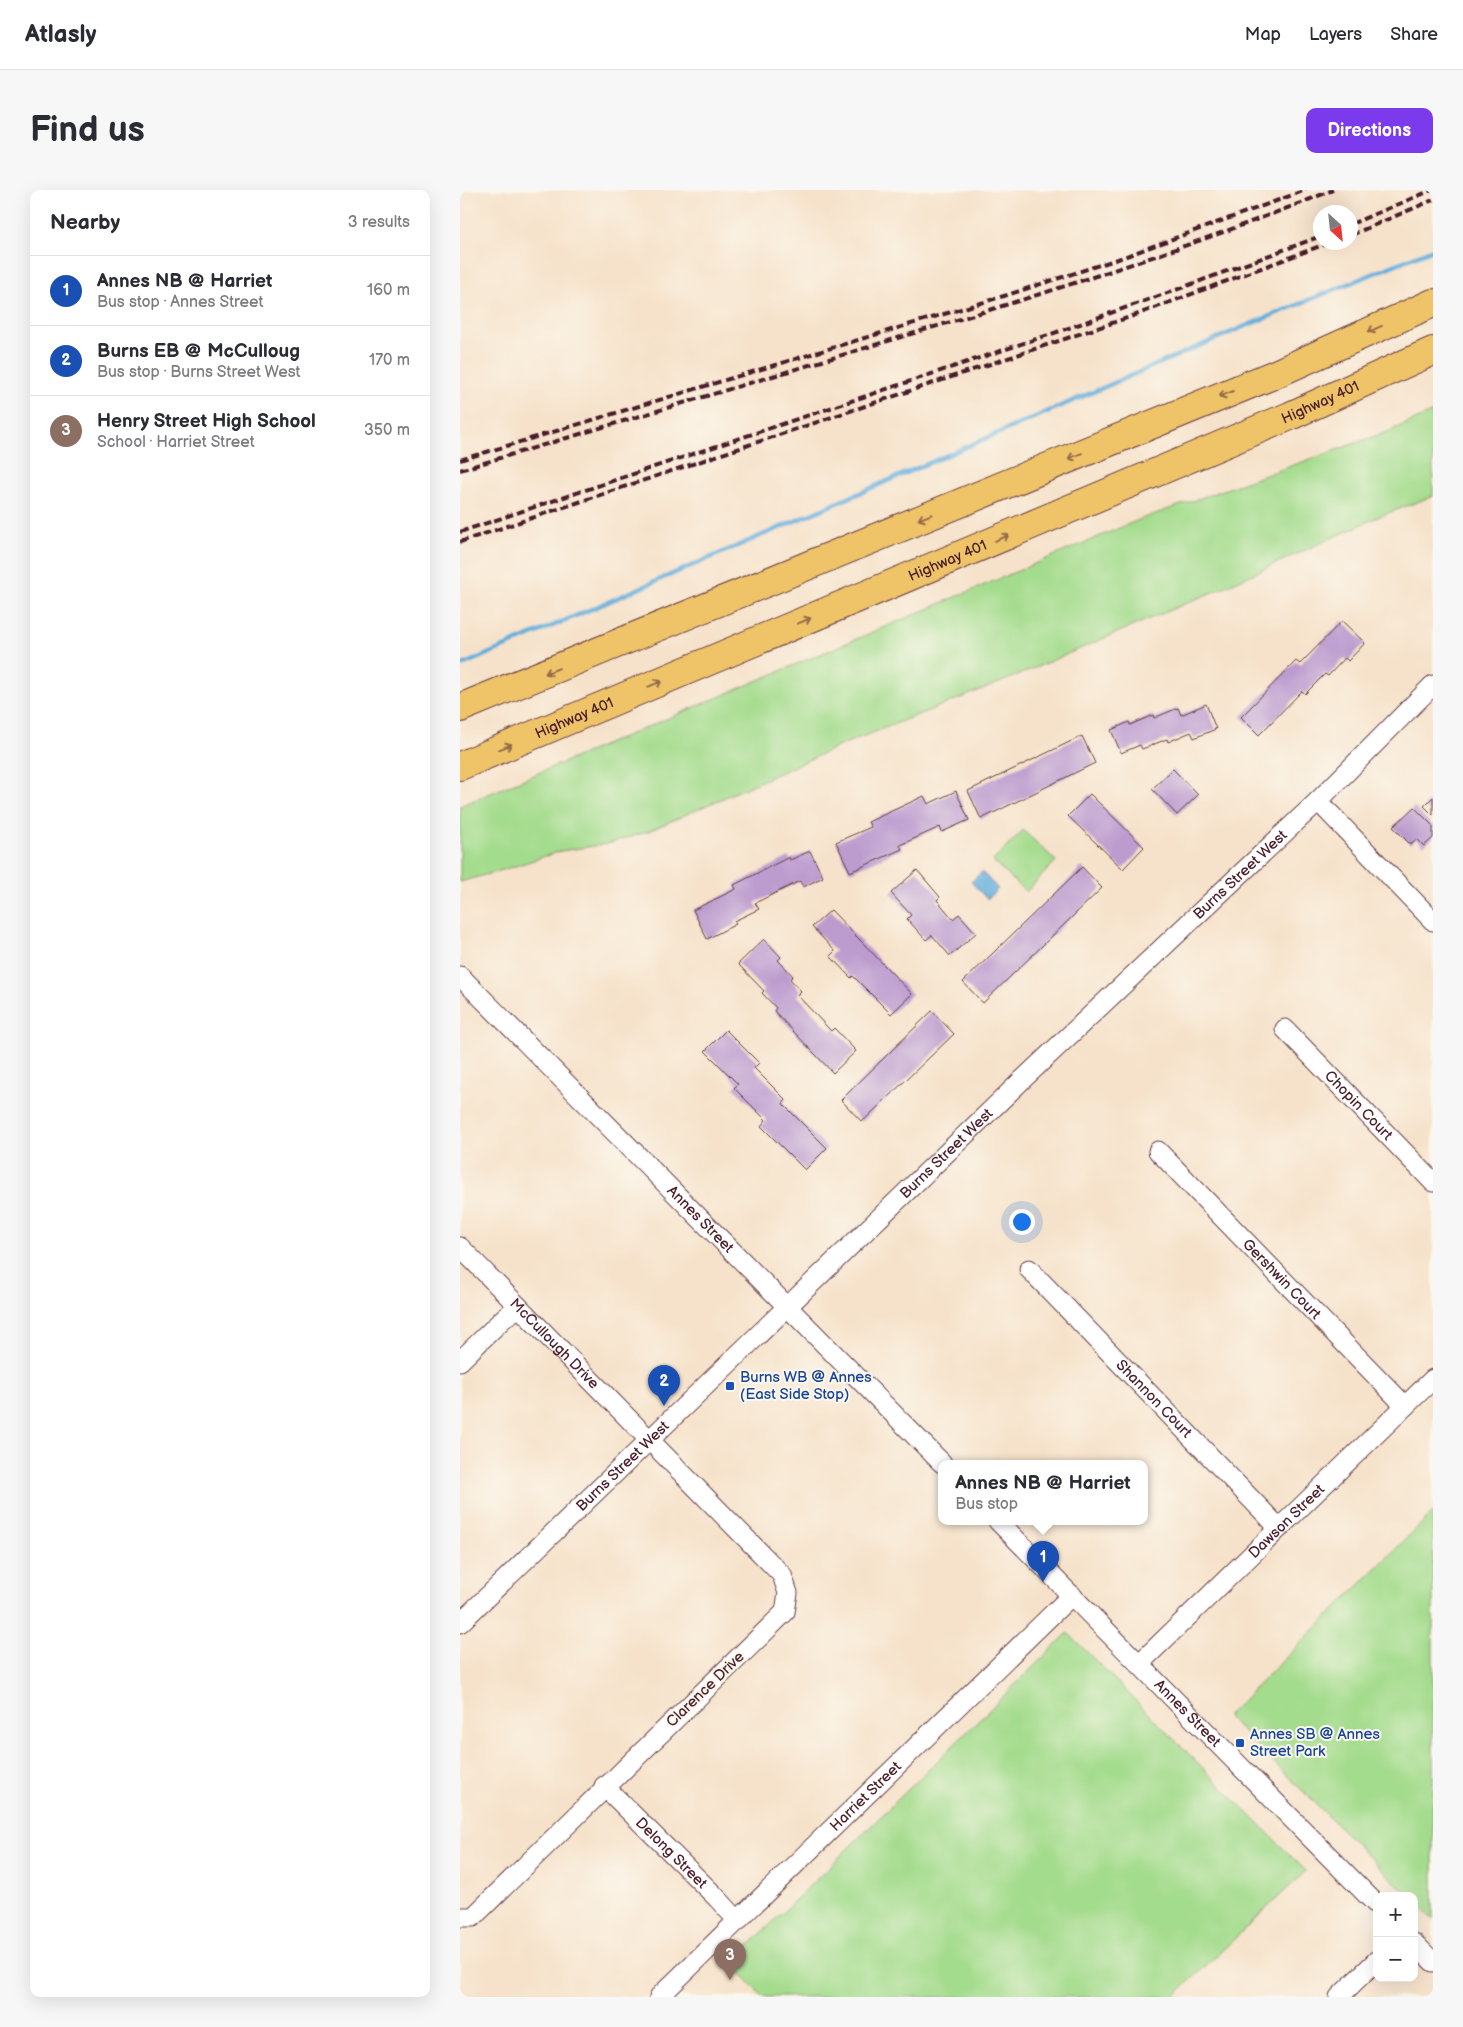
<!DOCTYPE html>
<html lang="en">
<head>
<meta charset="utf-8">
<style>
	:root { --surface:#fff; --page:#f7f7f7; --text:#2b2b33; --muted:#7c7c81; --line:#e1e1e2; --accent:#7c3aed }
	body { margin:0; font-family:"Balsamiq Sans",sans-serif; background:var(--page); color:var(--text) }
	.controls { position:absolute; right:15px; bottom:15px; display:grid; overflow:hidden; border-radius:10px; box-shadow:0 5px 20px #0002 }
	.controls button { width:45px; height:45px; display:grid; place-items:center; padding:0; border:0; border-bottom:1px solid var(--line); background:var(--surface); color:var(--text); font:25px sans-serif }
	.compass { position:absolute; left:853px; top:15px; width:45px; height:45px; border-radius:50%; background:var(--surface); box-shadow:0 5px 20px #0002; rotate:153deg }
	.you { position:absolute; left:561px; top:1031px; width:18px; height:18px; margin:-12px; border:4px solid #fff; border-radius:50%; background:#1a73e8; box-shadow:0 0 0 8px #1a73e833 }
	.badge { display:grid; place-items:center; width:32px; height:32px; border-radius:50%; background:var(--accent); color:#fff; font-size:16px; font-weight:700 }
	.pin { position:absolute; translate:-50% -41px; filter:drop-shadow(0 1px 2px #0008) }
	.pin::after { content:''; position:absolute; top:26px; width:18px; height:15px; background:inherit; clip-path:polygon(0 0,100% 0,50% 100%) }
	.popup { position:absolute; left:478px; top:1270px; width:210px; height:65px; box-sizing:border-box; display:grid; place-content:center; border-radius:10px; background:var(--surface); filter:drop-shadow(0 1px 4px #0005); font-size:16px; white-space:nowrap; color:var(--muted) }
	.popup b { font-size:19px; color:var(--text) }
	.popup::after { content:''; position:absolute; left:50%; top:100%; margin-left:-10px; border:10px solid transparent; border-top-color:var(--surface) }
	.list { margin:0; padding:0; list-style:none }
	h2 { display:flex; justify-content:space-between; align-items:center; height:65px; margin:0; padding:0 20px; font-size:21px }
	h2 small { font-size:16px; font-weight:400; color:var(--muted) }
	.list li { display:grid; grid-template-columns:32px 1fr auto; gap:15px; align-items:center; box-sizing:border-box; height:70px; padding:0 20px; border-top:1px solid var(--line) }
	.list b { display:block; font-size:19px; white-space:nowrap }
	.list p { margin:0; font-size:16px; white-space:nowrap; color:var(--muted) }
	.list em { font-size:16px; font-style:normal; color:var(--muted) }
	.map { position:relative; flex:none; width:973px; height:1807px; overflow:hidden; border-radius:10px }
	header { display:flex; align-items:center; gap:30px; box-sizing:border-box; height:70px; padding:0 25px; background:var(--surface); border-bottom:1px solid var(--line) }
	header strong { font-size:24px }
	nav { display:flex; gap:28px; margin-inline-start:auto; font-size:18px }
	.intro { display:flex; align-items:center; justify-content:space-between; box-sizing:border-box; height:120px; padding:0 30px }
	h1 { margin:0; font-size:35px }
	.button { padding:12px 22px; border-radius:10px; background:var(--accent); color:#fff; font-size:18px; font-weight:700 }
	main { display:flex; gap:30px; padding:0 30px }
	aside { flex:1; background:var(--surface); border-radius:10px; box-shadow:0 5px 20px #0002 }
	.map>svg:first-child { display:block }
	.green { fill:#a4dc8d; stroke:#777e5c }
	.water { fill:#64aedc; stroke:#576684 }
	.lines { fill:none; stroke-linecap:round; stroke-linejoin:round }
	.stream { stroke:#64aedc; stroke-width:4.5 }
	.building { fill:#bc9bcf }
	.minor-casing { stroke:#643c43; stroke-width:21 }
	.highway-casing { stroke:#643c43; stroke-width:30 }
	.minor { stroke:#fff; stroke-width:19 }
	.highway { stroke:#efc469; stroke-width:28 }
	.rail { stroke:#4a1f2b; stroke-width:4; stroke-dasharray:8 4; stroke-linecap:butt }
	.oneway { stroke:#946947 }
	.transit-dot { fill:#1a4fb4; stroke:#fbf7ec; stroke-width:2 }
	.labels { text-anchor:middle; stroke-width:4; stroke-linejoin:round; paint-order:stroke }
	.street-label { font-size:15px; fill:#4a1f2b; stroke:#fbf7ec }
	.transit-label { font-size:15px; fill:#164399; stroke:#fbf7ec; text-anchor:start }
</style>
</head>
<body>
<header>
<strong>Atlasly</strong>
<nav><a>Map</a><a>Layers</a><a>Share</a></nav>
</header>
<div class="intro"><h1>Find us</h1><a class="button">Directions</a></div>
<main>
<aside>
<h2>Nearby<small>3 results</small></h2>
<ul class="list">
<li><span class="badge" style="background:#1a4fb4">1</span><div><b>Annes NB @ Harriet</b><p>Bus stop · Annes Street</p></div><em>160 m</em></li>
<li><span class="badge" style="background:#1a4fb4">2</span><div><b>Burns EB @ McCulloug</b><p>Bus stop · Burns Street West</p></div><em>170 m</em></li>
<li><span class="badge" style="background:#8d6e63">3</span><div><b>Henry Street High School</b><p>School · Harriet Street</p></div><em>350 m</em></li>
</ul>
</aside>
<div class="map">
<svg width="973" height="1807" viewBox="0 0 973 1807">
	<rect width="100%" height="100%" fill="#fbf7ec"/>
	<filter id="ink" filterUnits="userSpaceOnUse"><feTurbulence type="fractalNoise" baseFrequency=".02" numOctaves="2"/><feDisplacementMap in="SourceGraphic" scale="10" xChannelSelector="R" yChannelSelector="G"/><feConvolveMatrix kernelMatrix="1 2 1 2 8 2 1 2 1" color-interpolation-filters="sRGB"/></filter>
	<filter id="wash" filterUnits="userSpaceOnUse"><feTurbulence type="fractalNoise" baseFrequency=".0096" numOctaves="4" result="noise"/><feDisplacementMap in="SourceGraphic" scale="20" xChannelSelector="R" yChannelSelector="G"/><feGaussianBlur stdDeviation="1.12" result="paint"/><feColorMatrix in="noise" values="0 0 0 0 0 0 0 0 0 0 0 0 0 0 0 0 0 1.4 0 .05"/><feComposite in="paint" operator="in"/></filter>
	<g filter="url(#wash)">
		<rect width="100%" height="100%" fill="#f6e2ca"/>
		<path class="green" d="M973 222V306L918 327 762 398 549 489 384 554 189 641 147 654 101 661 46 679 0 692V616L681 329 927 242Z
			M563 640 596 671 566 702 533 671Z
			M973 1322V1730L954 1711V1706H949L767 1526Z
			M608 1443 846 1681 713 1807H303L271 1773Z"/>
		<path class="water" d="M522 682 538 699 527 709 511 692Z"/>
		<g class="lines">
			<path class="stream" d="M0 476 781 138 973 59"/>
		</g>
		<g id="blocks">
			<path class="building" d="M882 431 905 453 888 471 885 468 868 486 865 484 845 504 842 501 799 545 781 527 836 471 840 474Z
				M746 514 756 539 734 548 731 542 708 552 707 549 682 559 680 555 661 563 651 540 669 532 670 535 693 525 694 528 718 518 721 525Z
				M622 546 635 573 521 629 508 601Z
				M713 579 738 605 717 625 692 599Z
				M496 601 509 630 482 642 480 637 440 655 442 659 390 682 376 652 411 637 408 632 464 606 468 614Z
				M630 604 684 657 663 679 608 626Z
				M973 607V625L964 616Z
				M954 617 973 636V648L964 656 957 649 950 654 933 637Z
				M350 661 363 687 343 697 340 691 295 713 299 719 274 731 276 734 247 749 233 720 276 699 274 695 329 667 330 670Z
				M622 677 642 698 523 813 503 792Z
				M457 680 480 707 477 710 493 729 499 724 516 743 490 766 472 745 466 750 447 729 451 725 431 703Z
				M371 720 452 804 431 824 393 786 391 788 370 766 375 761 352 737Z
				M304 749 321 767 318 770 333 786 330 789 341 801 337 805 371 841 374 838 396 861 373 883 314 821 316 818 302 803 304 801 278 774Z
				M472 821 494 844 402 932 381 910Z
				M266 840 299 873 294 878 326 910 323 914 367 958 345 980 301 936 306 930 274 898 278 894 245 861Z"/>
		</g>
	</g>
	<g filter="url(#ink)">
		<use href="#blocks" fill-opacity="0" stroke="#643c43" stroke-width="1"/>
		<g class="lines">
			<defs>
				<g id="minor">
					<path d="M858 611 973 731"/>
					<path id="s1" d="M0 786 482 1273"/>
					<path id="s2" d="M825 839 973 992"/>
					<path id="s3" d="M698 961 945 1216"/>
					<path id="s4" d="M0 1057 322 1385 328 1403 325 1422 13 1727H0"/>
					<path id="s5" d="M569 1079 819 1338"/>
					<path d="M0 1171 44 1128 59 1117"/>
					<path id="s6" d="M538 1331 917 1715"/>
					<path id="s7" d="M0 1433 560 892 858 611 973 495"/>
					<path id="s8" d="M680 1473 973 1189"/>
					<path id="s9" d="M144 1596 258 1709 278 1731"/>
					<path d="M954 1753 973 1772"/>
					<path id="s10" d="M199 1807 612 1405"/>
					<path d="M879 1807 917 1770"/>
				</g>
				<g id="highway">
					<path d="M0 518 813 185 973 113"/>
					<path id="s11" d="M0 576 830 226 973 161"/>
				</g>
			</defs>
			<use href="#minor" class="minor-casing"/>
			<use href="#highway" class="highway-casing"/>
			<use href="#minor" class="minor"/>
			<use href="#highway" class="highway"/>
			<path class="rail" d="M891 34 972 0
				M891 45 973 10
				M0 270 544 106 658 69 846 0
				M0 280C147 236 294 192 441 147 587 103 732 57 873 0
				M0 342 603 140 724 97 861 46
				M0 352 673 126 871 52"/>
		</g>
		<defs><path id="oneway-shaft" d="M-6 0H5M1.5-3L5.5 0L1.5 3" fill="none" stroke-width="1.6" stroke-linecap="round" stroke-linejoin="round" transform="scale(1.25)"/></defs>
		<g class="oneway">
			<use href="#oneway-shaft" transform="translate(915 139) rotate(156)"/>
			<use href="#oneway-shaft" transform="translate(766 204) rotate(158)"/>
			<use href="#oneway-shaft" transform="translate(615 266) rotate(158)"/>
			<use href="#oneway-shaft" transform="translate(465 327) rotate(158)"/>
			<use href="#oneway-shaft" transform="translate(542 348) rotate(-23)"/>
			<use href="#oneway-shaft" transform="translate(344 431) rotate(-23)"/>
			<use href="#oneway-shaft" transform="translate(92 481) rotate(158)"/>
			<use href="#oneway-shaft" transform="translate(195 494) rotate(-23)"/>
			<use href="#oneway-shaft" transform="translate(45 557) rotate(-23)"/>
		</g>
	</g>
	<g class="transit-dot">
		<rect x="265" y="1191" width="10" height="10" rx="2.5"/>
		<rect x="775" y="1548" width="10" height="10" rx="2.5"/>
	</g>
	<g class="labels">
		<g class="street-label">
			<text dy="5" stroke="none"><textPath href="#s11" startOffset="934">Highway 401</textPath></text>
			<text dy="5" stroke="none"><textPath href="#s11" startOffset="529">Highway 401</textPath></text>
			<text dy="5" stroke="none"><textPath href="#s11" startOffset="124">Highway 401</textPath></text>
			<text dy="5" stroke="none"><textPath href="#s7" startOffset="1081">Burns Street West</textPath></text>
			<text dy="5" stroke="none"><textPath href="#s2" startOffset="106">Chopin Court</textPath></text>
			<text dy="5" stroke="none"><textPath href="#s7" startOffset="676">Burns Street West</textPath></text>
			<text dy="5" stroke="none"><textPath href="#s1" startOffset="342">Annes Street</textPath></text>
			<text dy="5" stroke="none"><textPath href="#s3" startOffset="178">Gershwin Court</textPath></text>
			<text dy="5" stroke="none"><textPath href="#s4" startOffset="135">McCullough Drive</textPath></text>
			<text dy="5" stroke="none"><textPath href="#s5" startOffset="180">Shannon Court</textPath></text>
			<text dy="5" stroke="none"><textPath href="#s7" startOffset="226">Burns Street West</textPath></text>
			<text dy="5" stroke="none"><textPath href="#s8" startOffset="204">Dawson Street</textPath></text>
			<text transform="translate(245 1499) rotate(-44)" y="5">Clarence Drive</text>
			<text dy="5" stroke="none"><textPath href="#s6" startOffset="270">Annes Street</textPath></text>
			<text dy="5" stroke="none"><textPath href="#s10" startOffset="288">Harriet Street</textPath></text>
			<text dy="5" stroke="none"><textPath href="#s9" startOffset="95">Delong Street</textPath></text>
		</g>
		<g class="transit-label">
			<text x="280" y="1192">Burns WB @ Annes<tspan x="280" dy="17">(East Side Stop)</tspan></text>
			<text x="790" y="1549">Annes SB @ Annes<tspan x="790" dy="17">Street Park</tspan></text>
		</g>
	</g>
</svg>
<div class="controls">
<button>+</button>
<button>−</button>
</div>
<svg class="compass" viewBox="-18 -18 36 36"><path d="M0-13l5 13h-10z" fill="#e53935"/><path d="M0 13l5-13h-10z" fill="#7c7c81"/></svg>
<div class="you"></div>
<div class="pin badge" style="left:583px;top:1392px;background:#1a4fb4">1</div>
<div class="popup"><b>Annes NB @ Harriet</b>Bus stop</div>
<div class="pin badge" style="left:204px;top:1216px;background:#1a4fb4">2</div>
<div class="pin badge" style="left:270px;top:1790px;background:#8d6e63">3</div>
</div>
</main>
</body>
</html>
